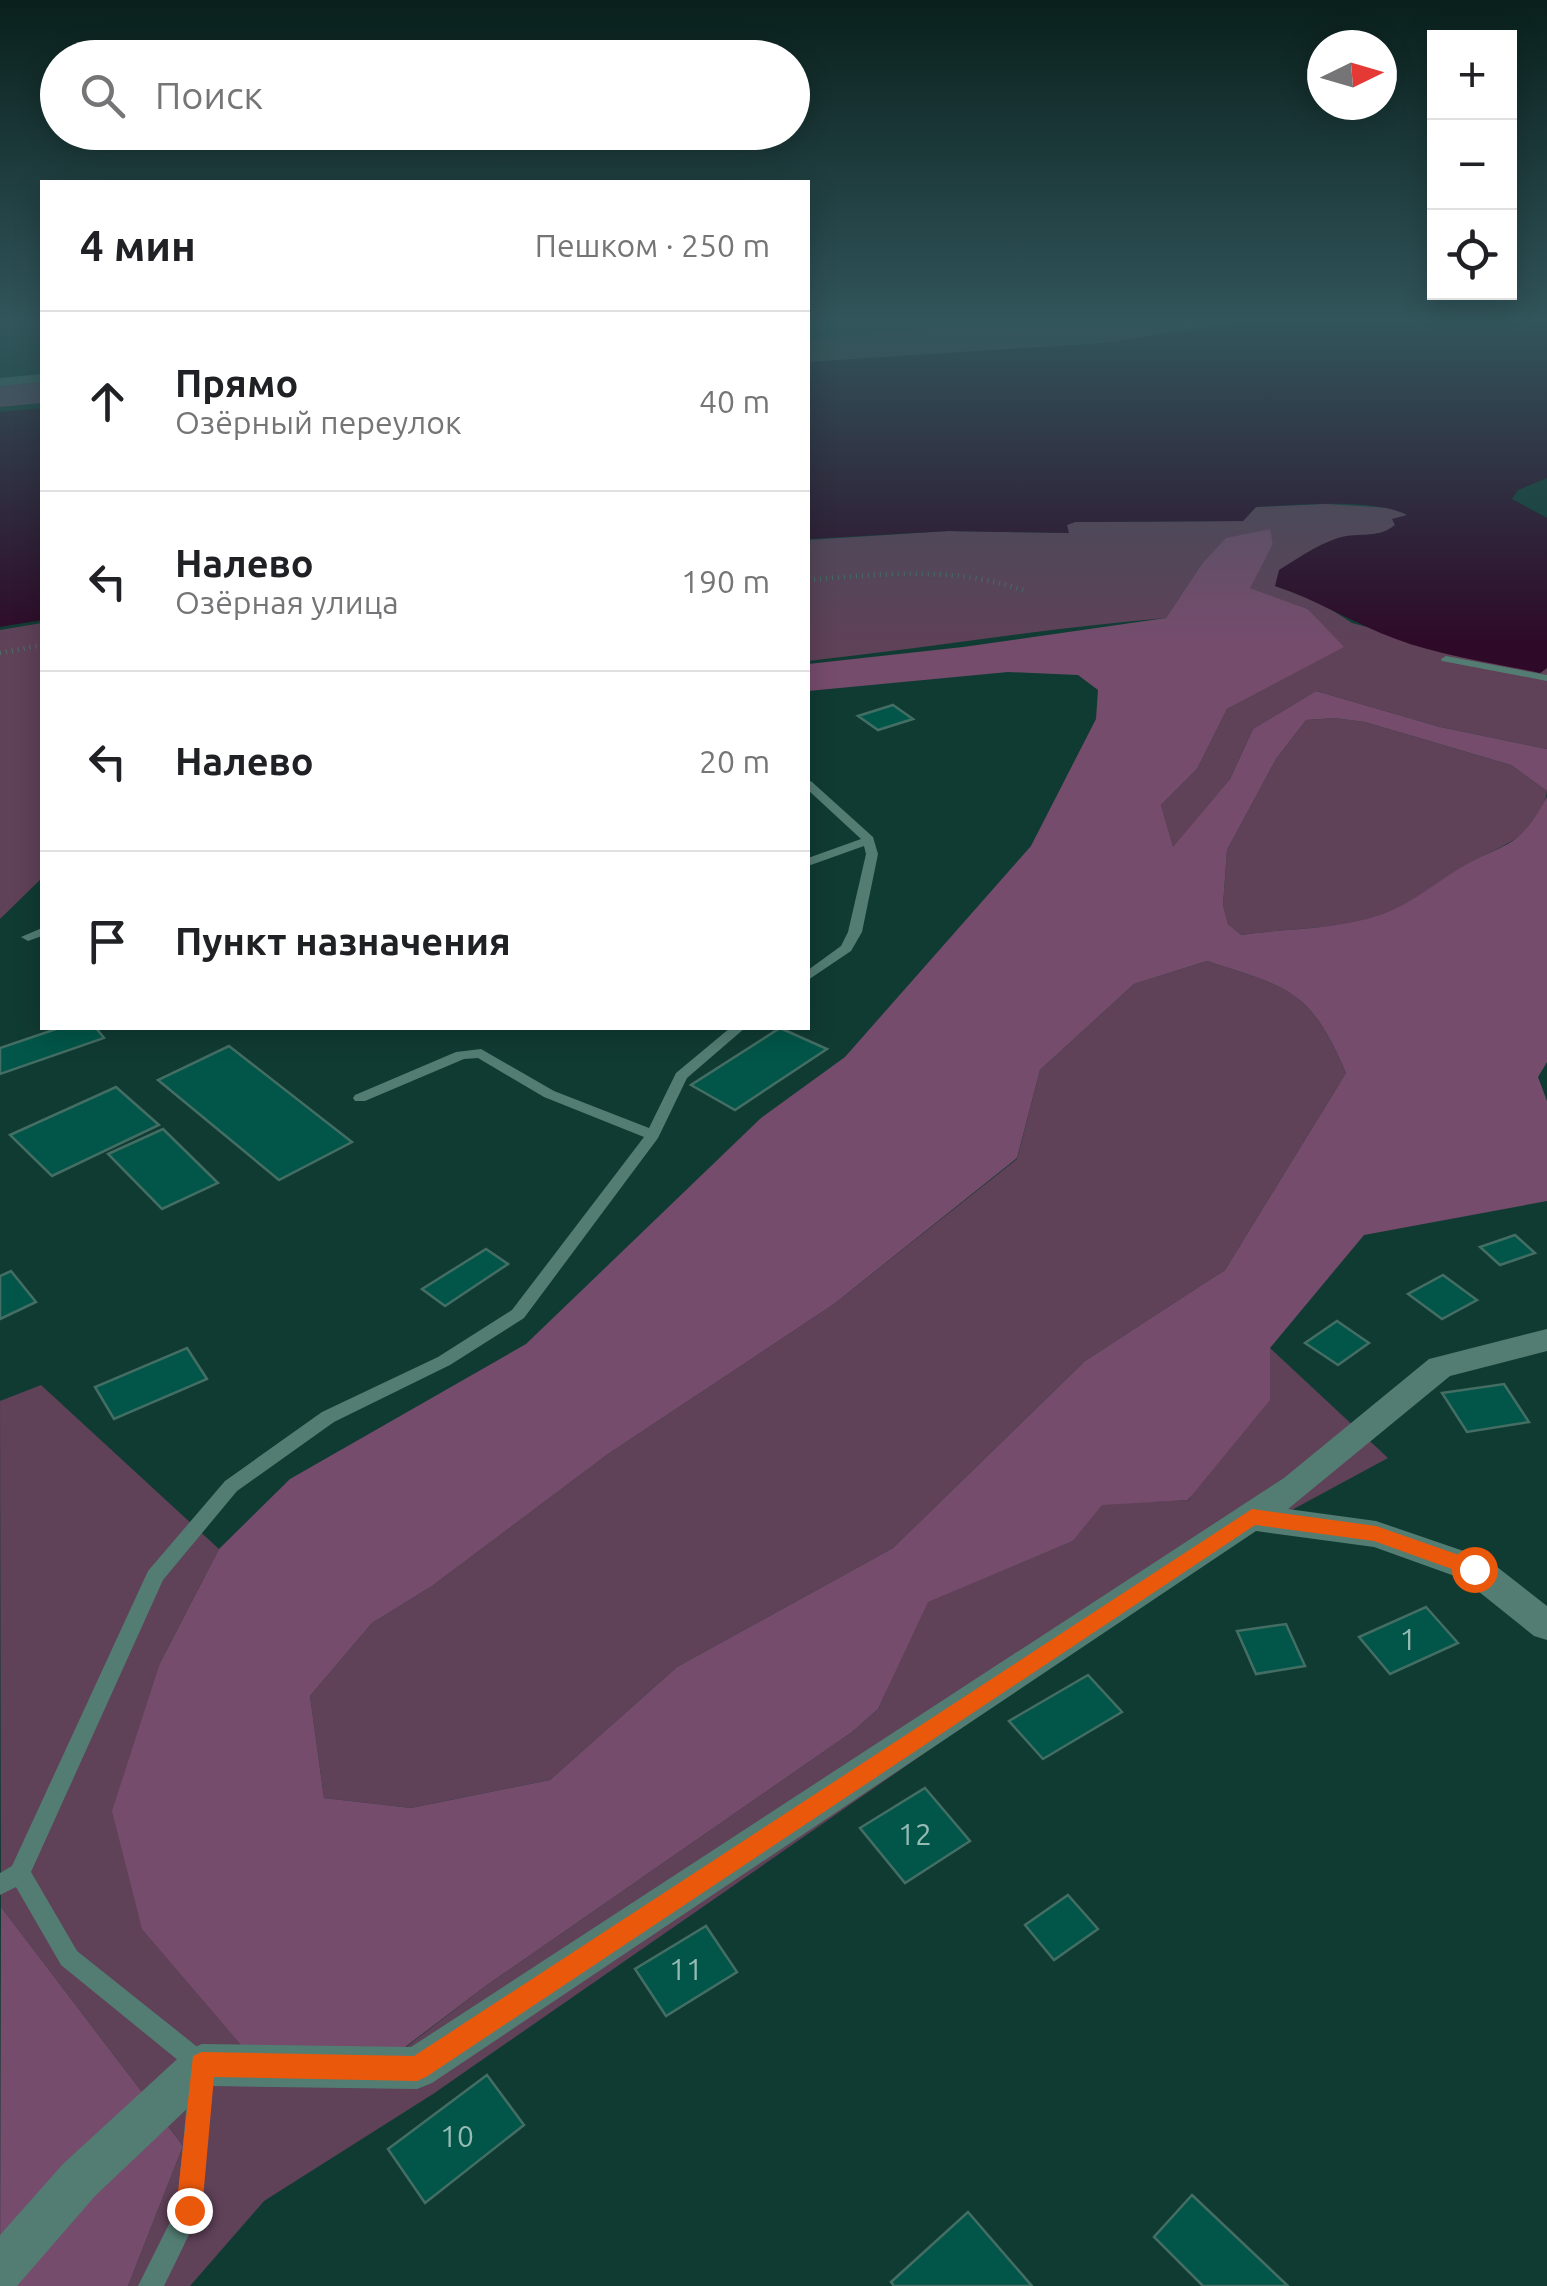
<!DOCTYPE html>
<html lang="ru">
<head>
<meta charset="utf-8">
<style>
	:root { --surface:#fff; --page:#f6f6f6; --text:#202124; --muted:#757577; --line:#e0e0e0 }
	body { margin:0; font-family:Ubuntu,sans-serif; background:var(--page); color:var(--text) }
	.controls { position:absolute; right:30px; top:30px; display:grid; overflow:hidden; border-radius:0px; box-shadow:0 5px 25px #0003 }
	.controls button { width:90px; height:90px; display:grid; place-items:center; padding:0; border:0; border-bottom:2px solid var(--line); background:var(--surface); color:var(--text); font:50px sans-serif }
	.compass { position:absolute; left:1307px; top:30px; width:90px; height:90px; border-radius:50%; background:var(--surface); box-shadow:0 5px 25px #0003; rotate:85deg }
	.stop { position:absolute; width:30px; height:30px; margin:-22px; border:8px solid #ea580c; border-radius:50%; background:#fff }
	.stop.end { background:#ea580c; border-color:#fff; box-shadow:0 2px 10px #0008 }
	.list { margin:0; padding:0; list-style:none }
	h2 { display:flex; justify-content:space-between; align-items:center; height:130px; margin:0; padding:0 40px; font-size:42px }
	h2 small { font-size:32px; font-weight:400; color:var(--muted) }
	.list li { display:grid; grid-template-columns:65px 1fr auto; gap:30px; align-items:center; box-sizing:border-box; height:180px; padding:0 40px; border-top:2px solid var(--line) }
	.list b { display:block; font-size:38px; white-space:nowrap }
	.list p { margin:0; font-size:32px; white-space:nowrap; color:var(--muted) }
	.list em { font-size:32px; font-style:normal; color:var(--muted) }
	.icon { flex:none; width:55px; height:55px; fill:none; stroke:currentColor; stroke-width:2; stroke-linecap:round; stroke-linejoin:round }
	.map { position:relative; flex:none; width:1547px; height:2286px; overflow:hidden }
	.search { position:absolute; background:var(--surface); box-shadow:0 5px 25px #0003; left:40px; top:40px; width:770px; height:110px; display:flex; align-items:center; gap:25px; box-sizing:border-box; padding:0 35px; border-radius:55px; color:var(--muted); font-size:38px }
	.panel { position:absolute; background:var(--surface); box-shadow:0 5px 25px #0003; left:40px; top:180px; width:770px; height:850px; border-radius:0px }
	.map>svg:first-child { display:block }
	.green { fill:#5f4158 }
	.forest { fill:#764c6d; fill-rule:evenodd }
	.water { fill:#2e0a28 }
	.building { fill:#025649; stroke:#446e64; stroke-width:2.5 }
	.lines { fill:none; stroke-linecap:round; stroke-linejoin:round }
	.path { stroke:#4a6f67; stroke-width:5; stroke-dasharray:1 5; stroke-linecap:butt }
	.service { fill:#537d73; fill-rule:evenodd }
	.minor { fill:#537d73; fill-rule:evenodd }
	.route { fill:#ea580c }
	.labels { text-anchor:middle; stroke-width:9; stroke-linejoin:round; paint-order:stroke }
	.near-number-label { font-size:30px; fill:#96bbb4 }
</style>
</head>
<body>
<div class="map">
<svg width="1547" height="2286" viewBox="0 0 1547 2286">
	<rect width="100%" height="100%" fill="#103b33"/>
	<path class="green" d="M990 322H1237L1106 343 808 362V340Z
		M1326 504 1391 508 1409 515 1393 520 1395 525 1386 532 1369 535 1275 586 1315 599 1352 623 1540 673 1547 668V749L1440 727 1316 691 1253 729 1230 779 1173 848 1161 805 1197 769 1227 709 1343 647 1308 609 1249 588 1273 544 1269 529 1201 565 1166 618C1046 628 927 648 808 661V540L949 531 1068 533 1066 525 1075 522 1243 521 1256 507Z
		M42 623V878L0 919V630Z
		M1334 718 1365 722 1511 765 1547 791C1541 839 1492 848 1459 869 1432 885 1409 906 1379 916 1335 930 1287 928 1241 935L1228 924 1223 905 1227 850 1276 759 1306 720Z
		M1207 961C1288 987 1311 990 1346 1073L1225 1270 1085 1361 893 1548 677 1667 550 1780 411 1808 324 1798 310 1696 372 1623 432 1586 608 1454 834 1304 1017 1159 1040 1070 1134 984Z
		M1270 1348 1388 1458 1216 1551 433 2094 264 2201 190 2286H128L183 2146 1 1907 0 1401 41 1385 219 1549 160 1663 406 2047 487 1985 852 1732 878 1709 927 1602 1073 1541 1102 1504 1189 1500Z"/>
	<path class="forest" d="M42 381V403L0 407V385Z
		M1270 529 1273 544 1250 588 1308 609 1344 647 1227 709 1197 769 1161 805 1173 847 1230 779 1253 729 1316 691 1440 727 1547 749V791L1511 765 1365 722 1334 718 1306 720 1276 759 1227 850 1223 905 1228 924 1241 935C1287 928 1336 930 1380 915 1410 905 1433 884 1460 868 1506 841 1518 851 1547 797V1062L1538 1077 1547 1101V1201L1364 1235 1270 1348V1400L1188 1500 1102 1505 1073 1541 928 1602 878 1709 852 1732 487 1985 405 2047H243L142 1929 112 1811 160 1663 219 1549 290 1479 526 1344 761 1118 845 1057 1031 846 1096 719 1098 690 1078 675 1008 672 808 691V664L963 647 1166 618 1201 565 1226 538ZM1207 961C1288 987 1311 990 1346 1073L1225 1270 1085 1361 893 1548 677 1667 550 1780 411 1808 324 1798 310 1696 372 1623 432 1586 608 1454 834 1304 1017 1158 1040 1070 1134 984Z
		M1 1907 183 2146 128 2286H0Z"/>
	<path class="water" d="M1237 322H1547V478L1518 490 1512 499 1547 518V668L1540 673C1493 663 1441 656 1396 639 1354 624 1318 600 1275 586L1279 570C1297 559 1315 546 1335 539 1355 531 1377 540 1395 525L1392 519 1407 515C1374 498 1296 505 1256 507L1243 521 1075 522 1067 525 1069 533 949 531 808 539V362L1106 343Z
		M42 408V620L0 627V412Z"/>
	<path class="building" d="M893 705 913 719 878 730 858 716Z
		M59 1028H96L104 1038 0 1074V1048Z
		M780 1028 827 1049 735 1110 691 1085Z
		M229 1046 352 1142 279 1180 158 1080Z
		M116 1087 159 1125 52 1176 10 1135Z
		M163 1129 218 1183 162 1209 108 1154Z
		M1515 1235 1535 1253 1500 1265 1480 1247Z
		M486 1249 508 1264 445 1306 422 1289Z
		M11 1271 36 1302 0 1319V1276Z
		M1443 1275 1477 1300 1442 1319 1408 1294Z
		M1337 1321 1369 1343 1338 1365 1305 1343Z
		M187 1348 207 1379 114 1419 95 1387Z
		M1504 1384 1529 1422 1467 1432 1442 1393Z
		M1426 1607 1458 1643 1390 1674 1359 1637Z
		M1286 1624 1305 1666 1256 1674 1237 1631Z
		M1088 1675 1122 1712 1043 1759 1009 1721Z
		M925 1788 970 1841 905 1883 860 1828Z
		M1068 1895 1098 1929 1054 1960 1025 1925Z
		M706 1926 737 1972 666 2016 635 1969Z
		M487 2075 524 2125 425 2203 388 2149Z
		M1192 2195 1288 2286H1203L1154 2237Z
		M968 2212 1032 2286H894L891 2282Z"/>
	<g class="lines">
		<path class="path" d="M808 580C881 574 952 566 1023 590
			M0 653 42 645"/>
		<path class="service" d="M1191 322H1204L1181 330 1177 328Z
			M1446 656 1547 675V681L1442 661 1441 659Z
			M808 780 812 782 873 837 878 854 862 932 851 951 808 980V970L841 946 848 932 866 854 864 846 808 866V858L861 839 808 790Z
			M42 928V936L28 941 21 937Z
			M730 1028H745L687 1078 658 1138 524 1318 450 1365 334 1422 237 1491 163 1580 31 1872 77 1951 210 2057 214 2065 201 2210 164 2286H138L177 2208 190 2070 61 1965 16 1887 0 1895V1873L12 1866 148 1571 225 1481 322 1412 438 1357 512 1310 644 1137 544 1097 478 1058 464 1059 365 1101H355L353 1098 355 1095 456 1052 481 1049 554 1091 649 1128 676 1073Z"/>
		<path class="minor" d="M42 374V382L0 386V378Z
			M1547 1329V1351L1450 1376 1288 1509 1376 1521 1487 1559 1547 1606V1640L1534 1636 1463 1579 1374 1547 1256 1531 432 2083 417 2089 211 2086 95 2196 17 2286H0V2235L63 2164 187 2050 202 2044 411 2047 1284 1478 1429 1359Z"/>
	</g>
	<linearGradient id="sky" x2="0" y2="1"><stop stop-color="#09201c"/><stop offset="0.5" stop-color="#31555b"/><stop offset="1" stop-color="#31555b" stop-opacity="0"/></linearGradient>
	<rect width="1547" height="642" fill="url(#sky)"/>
	<path class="route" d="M1252 1509 1376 1526 1482 1563 1485 1569 1474 1577 1374 1541 1255 1525 426 2077 417 2081 214 2077 202 2210 198 2220 189 2224 180 2220 176 2210 193 2056 202 2052 414 2056Z"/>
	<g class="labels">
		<g class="near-number-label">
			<text x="1408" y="1650">1</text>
			<text x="915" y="1845">12</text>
			<text x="686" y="1980">11</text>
			<text x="457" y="2147">10</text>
		</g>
	</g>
</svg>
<div class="controls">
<button>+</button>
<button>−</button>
<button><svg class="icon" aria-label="locate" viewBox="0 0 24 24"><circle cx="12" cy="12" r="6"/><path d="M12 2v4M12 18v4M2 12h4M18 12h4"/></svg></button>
</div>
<svg class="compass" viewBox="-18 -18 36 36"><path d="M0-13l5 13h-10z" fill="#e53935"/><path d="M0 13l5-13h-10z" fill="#757577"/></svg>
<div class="stop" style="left:1474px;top:1569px"></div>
<div class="stop end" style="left:189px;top:2210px"></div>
<div class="search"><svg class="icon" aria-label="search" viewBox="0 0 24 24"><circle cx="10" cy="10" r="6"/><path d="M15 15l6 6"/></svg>Поиск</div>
<section class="panel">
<h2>4 мин<small>Пешком · 250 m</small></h2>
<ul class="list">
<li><svg class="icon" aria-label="ahead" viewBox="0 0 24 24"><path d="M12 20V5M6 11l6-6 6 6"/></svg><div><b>Прямо</b><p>Озёрный переулок</p></div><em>40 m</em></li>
<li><svg class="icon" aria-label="left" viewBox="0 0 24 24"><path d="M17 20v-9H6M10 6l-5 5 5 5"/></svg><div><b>Налево</b><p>Озёрная улица</p></div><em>190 m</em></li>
<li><svg class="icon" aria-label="left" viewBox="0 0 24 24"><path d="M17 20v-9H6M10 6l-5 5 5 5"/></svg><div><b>Налево</b></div><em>20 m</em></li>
<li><svg class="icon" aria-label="arrive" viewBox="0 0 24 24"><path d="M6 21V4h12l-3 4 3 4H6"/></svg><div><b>Пункт назначения</b></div></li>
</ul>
</section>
</div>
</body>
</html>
